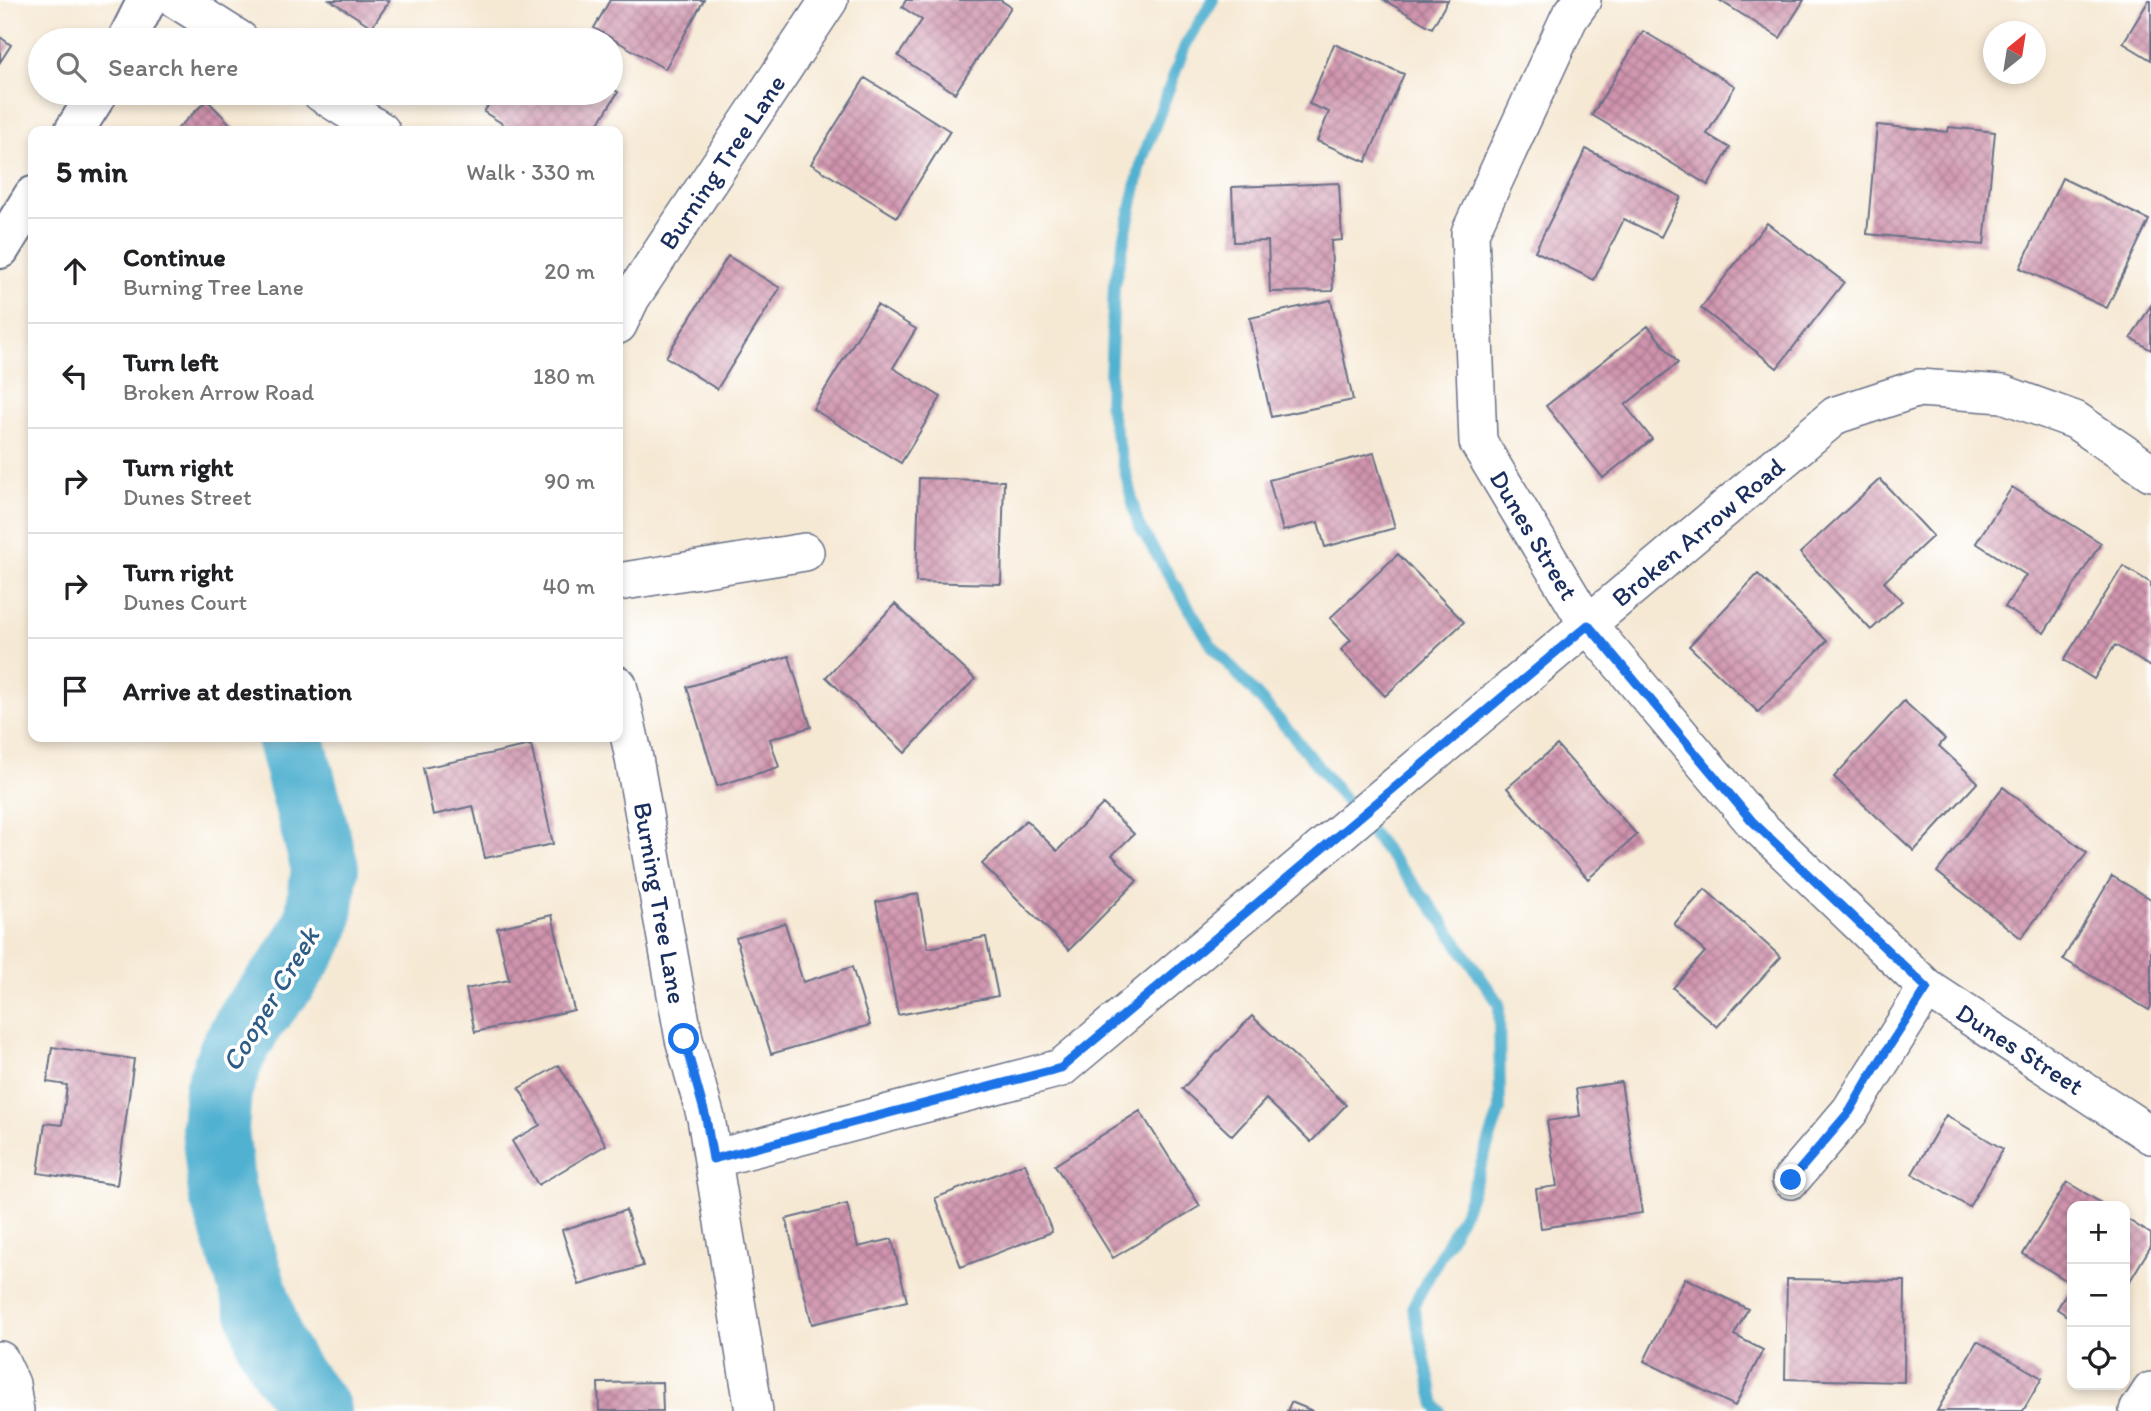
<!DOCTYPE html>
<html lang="en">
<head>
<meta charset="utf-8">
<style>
	:root { --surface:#fff; --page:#f2f2f2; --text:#202124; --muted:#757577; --line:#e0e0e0 }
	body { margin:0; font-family:Itim,sans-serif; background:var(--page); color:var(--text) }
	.controls { position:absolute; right:21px; bottom:21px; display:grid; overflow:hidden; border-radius:14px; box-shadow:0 4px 10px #0003 }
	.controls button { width:63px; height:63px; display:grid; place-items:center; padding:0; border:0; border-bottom:2px solid var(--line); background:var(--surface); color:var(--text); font:35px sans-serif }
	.compass { position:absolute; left:1983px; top:21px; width:63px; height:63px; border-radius:50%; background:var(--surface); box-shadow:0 4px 10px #0003; rotate:30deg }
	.stop { position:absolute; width:21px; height:21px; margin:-16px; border:5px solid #1a73e8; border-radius:50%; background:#fff }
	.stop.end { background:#1a73e8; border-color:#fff; box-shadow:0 2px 7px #0008 }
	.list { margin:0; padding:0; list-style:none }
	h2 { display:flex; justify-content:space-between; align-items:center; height:91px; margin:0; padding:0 28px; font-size:30px }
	h2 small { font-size:23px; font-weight:400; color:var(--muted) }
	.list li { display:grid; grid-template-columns:46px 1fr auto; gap:21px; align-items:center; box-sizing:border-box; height:105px; padding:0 28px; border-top:2px solid var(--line) }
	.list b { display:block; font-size:26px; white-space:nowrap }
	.list p { margin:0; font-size:23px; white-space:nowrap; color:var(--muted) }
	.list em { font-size:23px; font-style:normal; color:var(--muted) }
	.icon { flex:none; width:38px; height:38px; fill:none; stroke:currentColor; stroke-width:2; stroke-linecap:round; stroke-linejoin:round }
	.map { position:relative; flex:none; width:2151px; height:1411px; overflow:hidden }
	.search { position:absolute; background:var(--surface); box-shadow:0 4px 10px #0003; left:28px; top:28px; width:595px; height:77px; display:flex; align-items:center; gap:18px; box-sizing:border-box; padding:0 24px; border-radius:38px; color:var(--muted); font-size:26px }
	.panel { position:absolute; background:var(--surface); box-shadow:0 4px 10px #0003; left:28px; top:126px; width:595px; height:616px; border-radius:14px }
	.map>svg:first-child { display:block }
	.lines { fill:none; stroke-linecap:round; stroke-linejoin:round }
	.stream { stroke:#51b1d0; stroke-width:12 }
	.river { stroke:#51b1d0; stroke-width:68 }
	.building { fill:url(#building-cross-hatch) }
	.street-casing { stroke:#687087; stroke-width:40 }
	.secondary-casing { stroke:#687087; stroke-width:42 }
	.street { stroke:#fff; stroke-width:37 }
	.secondary { stroke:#fff; stroke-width:38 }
	.route { stroke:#1a73e8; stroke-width:9 }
	.labels { text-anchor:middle; stroke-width:7; stroke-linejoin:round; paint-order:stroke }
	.street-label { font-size:26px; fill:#1b2f5e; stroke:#fff }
	.water-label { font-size:28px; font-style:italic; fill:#2e5c86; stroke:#fff }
</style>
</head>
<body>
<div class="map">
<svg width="2151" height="1411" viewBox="0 0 2151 1411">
	<defs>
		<pattern id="building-cross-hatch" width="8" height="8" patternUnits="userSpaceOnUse" patternTransform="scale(1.75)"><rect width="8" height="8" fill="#d094ad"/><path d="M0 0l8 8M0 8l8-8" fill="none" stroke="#a87990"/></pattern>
	</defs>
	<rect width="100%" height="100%" fill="#fff"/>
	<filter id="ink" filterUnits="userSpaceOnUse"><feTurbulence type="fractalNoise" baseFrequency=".0143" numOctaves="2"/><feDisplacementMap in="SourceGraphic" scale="14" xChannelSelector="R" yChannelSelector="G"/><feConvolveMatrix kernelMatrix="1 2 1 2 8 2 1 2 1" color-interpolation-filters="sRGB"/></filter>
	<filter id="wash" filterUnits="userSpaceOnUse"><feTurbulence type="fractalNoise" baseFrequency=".00686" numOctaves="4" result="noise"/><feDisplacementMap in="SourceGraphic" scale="28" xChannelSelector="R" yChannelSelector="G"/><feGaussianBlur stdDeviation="1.57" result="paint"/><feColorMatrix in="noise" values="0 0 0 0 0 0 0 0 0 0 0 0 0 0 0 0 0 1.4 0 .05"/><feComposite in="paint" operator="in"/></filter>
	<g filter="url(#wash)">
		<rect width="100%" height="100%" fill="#f6e9d4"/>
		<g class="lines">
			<path class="stream" d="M1213 0 1185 46 1142 160 1114 285 1109 405 1138 524 1212 646 1291 733 1438 915 1499 1004 1500 1110 1466 1208 1413 1306 1435 1405 1440 1411"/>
			<path class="river" d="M290 737 325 868 318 921 310 939 286 976 251 1019 232 1053 218 1090 215 1129 222 1192 271 1345 287 1373 317 1411"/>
		</g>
		<g id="blocks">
			<path class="building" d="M330 0H390L372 27Z
				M610 0H704L665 69 594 28Z
				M906 0H1000L1011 7 955 93 898 56 922 20 902 7Z
				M1384 0H1448L1432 28Z
				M1719 0H1804L1780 38Z
				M2149 0H2151V60L2123 43Z
				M1643 31 1735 86 1707 134 1730 148 1708 185 1592 115Z
				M0 37 11 45 0 62Z
				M1334 44 1404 74 1366 162 1317 141 1329 112 1309 104Z
				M865 78 950 131 897 217 811 164Z
				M611 88 618 92 594 131H514L484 112 496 93H611Z
				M207 100 237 131H175Z
				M1877 125 1948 132 1949 127 1995 132 1984 245 1867 234Z
				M1586 149 1681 197 1661 237 1624 219 1594 280 1535 251Z
				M2062 178 2149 220 2107 308 2020 268Z
				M1339 183 1342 240 1331 241 1333 291 1270 292 1268 241 1234 242 1232 187Z
				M1767 223 1844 282 1777 368 1701 308Z
				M728 256 780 288 717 389 666 357Z
				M1331 300 1353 400 1271 417 1250 318Z
				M877 305 916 329 893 368 941 397 901 463 813 409Z
				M2151 305V350L2131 338Z
				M1648 326 1678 363 1625 405 1652 439 1603 478 1546 406Z
				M1374 453 1395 528 1325 547 1318 522 1283 531 1269 480Z
				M919 478 1004 481 1001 584 916 582Z
				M1880 479 1933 536 1884 582 1902 601 1871 630 1800 553Z
				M2012 487 2101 543 2044 633 2005 607 2026 575 1976 543Z
				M1398 554 1464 622 1385 696 1341 650 1351 640 1330 618Z
				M2123 566 2151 583V667L2115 645 2094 679 2064 660Z
				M1758 574 1827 641 1758 712 1689 646Z
				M895 604 975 679 905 753 826 677Z
				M789 656 811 727 770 739 779 767 717 786 687 687Z
				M1904 701 1945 739 1939 746 1978 782 1914 851 1834 777Z
				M531 745 553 844 485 858 473 806 433 815 423 768Z
				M1557 745 1637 835 1588 879 1507 788Z
				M2003 787 2087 853 2021 938 1937 872Z
				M1103 804 1134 834 1112 855 1137 881 1069 950 982 864 1026 820 1057 851Z
				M2112 876 2151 899V1006L2149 1010 2063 959Z
				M1705 889 1781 957 1717 1027 1673 988 1705 952 1674 924Z
				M918 894 928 948 986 937 998 996 898 1015 876 902Z
				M552 915 574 1010 475 1032 466 989 509 980 497 928Z
				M785 923 803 982 852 967 870 1025 771 1054 736 938Z
				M1252 1016 1346 1105 1311 1142 1266 1099 1232 1136 1182 1089Z
				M52 1047 134 1059 117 1185 38 1173 45 1123 62 1125 67 1085 47 1082Z
				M559 1065 606 1145 538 1185 512 1141 540 1125 519 1088Z
				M1621 1082 1642 1213 1541 1228 1536 1189 1557 1186 1547 1121 1580 1116 1576 1089Z
				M1140 1111 1200 1206 1113 1258 1055 1165Z
				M1946 1115 2003 1149 1969 1207 1912 1174Z
				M1025 1163 1052 1232 961 1267 935 1198Z
				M2067 1182 2106 1206H2072V1284L2023 1254Z
				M847 1204 858 1247 892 1239 907 1301 812 1324 786 1219Z
				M626 1210 643 1266 579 1285 562 1230Z
				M2125 1218 2151 1234V1246L2125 1289Z
				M1685 1278 1748 1309 1734 1335 1763 1350 1735 1406 1644 1361Z
				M1787 1279 1905 1281 1904 1382 1785 1379Z
				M2072 1284V1319L2057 1309Z
				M1977 1341 2042 1378 2023 1411H1937Z
				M662 1382 663 1411H599L598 1383Z
				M1291 1402 1313 1411H1287Z"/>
		</g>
	</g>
	<g filter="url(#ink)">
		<use href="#blocks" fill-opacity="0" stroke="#687087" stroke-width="2"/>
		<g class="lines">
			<defs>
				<path id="street" d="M177 0 240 40
					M1582 0 1569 18 1470 233 1478 442 1588 625 1752 820 1927 988 2151 1135
					M321 93 381 131
					M618 325 631 298 829 0
					M618 582 805 552
					M618 685 633 753 684 1039 706 1118 754 1411
					M713 1159 1061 1068 1836 415 1919 388 2003 394 2075 420 2151 472
					M1791 1180 1850 1111 1927 988
					M0 1360 11 1384 15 1411
					M2138 1411 2151 1391"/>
				<path id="secondary" d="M127 40 147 0
					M74 131 98 93
					M0 249 33 196"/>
			</defs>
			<use href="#street" class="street-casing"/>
			<use href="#secondary" class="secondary-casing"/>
			<use href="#street" class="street"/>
			<use href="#secondary" class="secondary"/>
		</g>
	</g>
	<g class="lines" filter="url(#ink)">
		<path class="route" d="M684 1039 706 1118 713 1159 1061 1068 1588 625 1752 821 1927 988 1870 1076 1850 1111 1791 1180"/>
	</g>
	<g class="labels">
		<g class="street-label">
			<text transform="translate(722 162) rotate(-56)" y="9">Burning Tree Lane</text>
			<text transform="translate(1698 532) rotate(-40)" y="9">Broken Arrow Road</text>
			<text transform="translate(1534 535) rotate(59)" y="9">Dunes Street</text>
			<text transform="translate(660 903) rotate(80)" y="9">Burning Tree Lane</text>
			<text transform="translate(2020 1049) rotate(33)" y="9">Dunes Street</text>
		</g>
		<g class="water-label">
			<text transform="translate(270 999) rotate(-59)" y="10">Cooper Creek</text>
		</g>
	</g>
</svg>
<div class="controls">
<button>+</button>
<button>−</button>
<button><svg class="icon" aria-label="locate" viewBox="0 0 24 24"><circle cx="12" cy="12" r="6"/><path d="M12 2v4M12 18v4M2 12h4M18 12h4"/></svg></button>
</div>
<svg class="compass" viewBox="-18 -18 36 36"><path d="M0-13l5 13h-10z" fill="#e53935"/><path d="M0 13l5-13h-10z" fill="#757577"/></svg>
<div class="stop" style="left:684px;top:1039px"></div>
<div class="stop end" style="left:1791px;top:1180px"></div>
<div class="search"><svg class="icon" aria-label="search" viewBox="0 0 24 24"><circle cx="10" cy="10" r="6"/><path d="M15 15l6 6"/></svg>Search here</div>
<section class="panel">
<h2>5 min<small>Walk · 330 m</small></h2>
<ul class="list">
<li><svg class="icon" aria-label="ahead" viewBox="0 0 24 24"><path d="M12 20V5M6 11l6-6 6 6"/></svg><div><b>Continue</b><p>Burning Tree Lane</p></div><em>20 m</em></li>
<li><svg class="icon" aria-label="left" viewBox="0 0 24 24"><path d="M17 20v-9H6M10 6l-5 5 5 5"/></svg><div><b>Turn left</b><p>Broken Arrow Road</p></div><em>180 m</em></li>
<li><svg class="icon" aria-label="right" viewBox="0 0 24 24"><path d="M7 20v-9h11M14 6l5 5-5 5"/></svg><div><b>Turn right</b><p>Dunes Street</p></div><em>90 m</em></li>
<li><svg class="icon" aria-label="right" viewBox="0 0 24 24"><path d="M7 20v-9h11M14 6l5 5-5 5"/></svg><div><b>Turn right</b><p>Dunes Court</p></div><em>40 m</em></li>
<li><svg class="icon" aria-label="arrive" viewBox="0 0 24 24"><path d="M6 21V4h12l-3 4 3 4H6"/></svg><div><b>Arrive at destination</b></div></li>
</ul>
</section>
</div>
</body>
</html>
